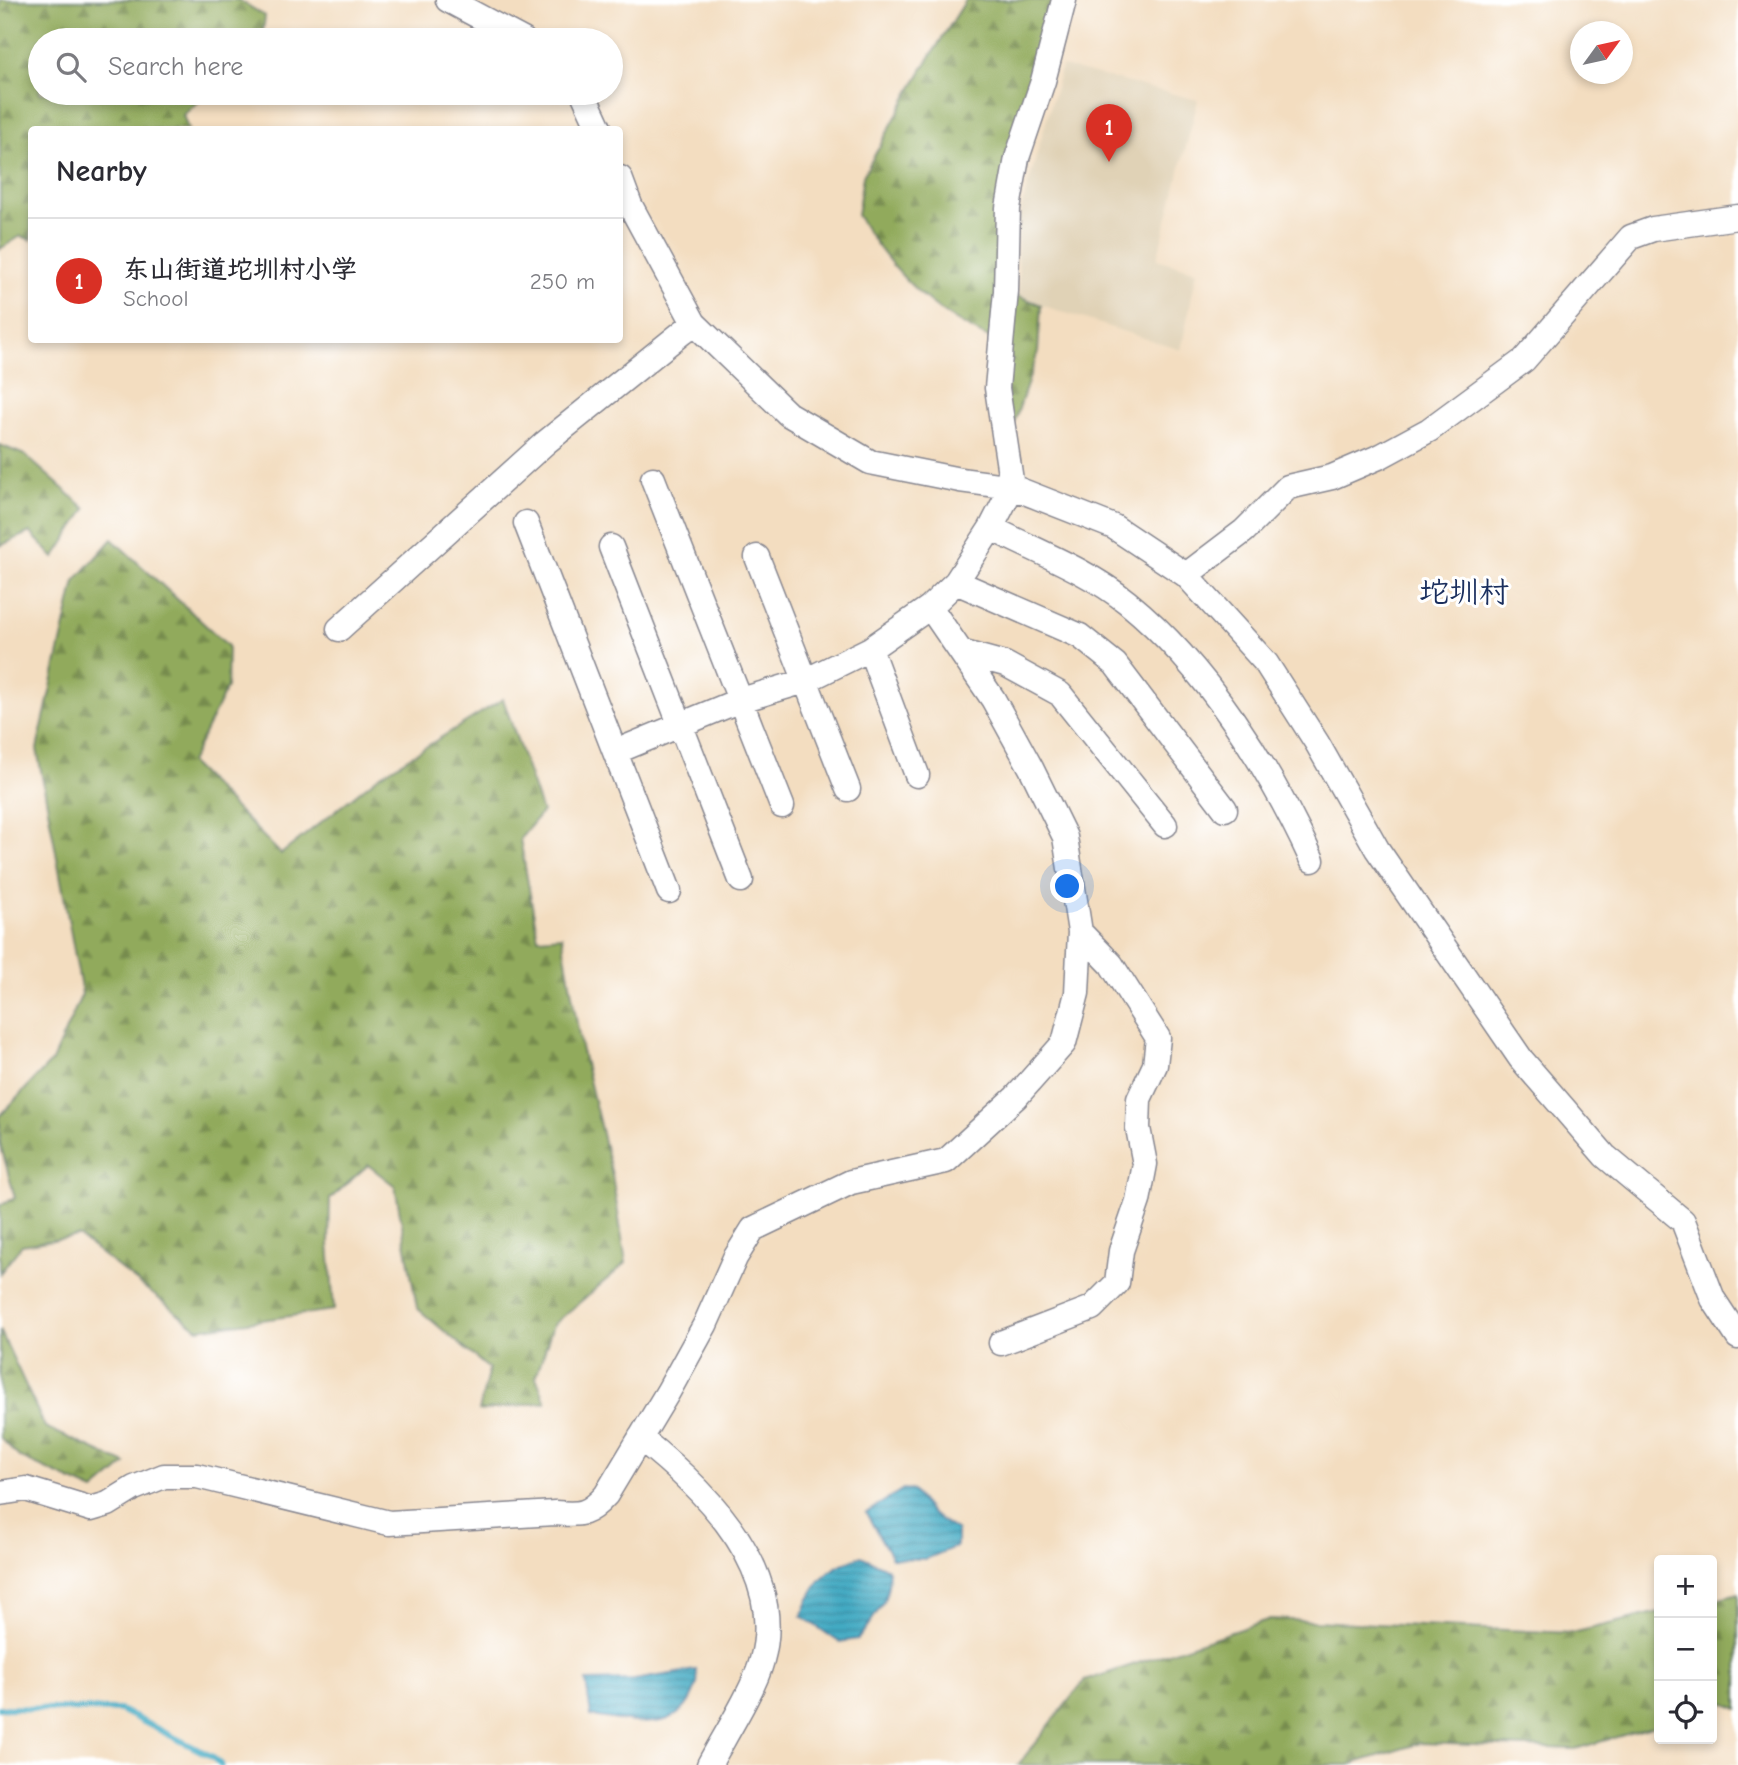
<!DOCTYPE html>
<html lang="en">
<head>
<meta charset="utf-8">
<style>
	:root { --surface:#fff; --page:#f7f7f7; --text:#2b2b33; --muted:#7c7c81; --line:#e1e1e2; --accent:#d93025 }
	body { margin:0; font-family:"Comic Neue","LXGW WenKai TC",sans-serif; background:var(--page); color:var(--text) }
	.controls { position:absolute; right:21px; bottom:21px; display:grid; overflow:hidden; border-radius:7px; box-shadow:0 4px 10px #0003 }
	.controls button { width:63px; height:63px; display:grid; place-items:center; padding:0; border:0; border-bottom:2px solid var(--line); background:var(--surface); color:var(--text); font:35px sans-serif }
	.compass { position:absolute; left:1570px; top:21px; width:63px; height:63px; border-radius:50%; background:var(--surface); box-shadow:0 4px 10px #0003; rotate:57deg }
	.you { position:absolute; left:1068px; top:887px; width:24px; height:24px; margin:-18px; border:5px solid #fff; border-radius:50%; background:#1a73e8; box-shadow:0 0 0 10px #1a73e833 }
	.badge { display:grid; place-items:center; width:46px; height:46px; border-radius:50%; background:var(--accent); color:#fff; font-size:23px; font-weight:700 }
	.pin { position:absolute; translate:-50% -58px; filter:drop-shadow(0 2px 4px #0008) }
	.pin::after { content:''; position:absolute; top:37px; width:24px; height:21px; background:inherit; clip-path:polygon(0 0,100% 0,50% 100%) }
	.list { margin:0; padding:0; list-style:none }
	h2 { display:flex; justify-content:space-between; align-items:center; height:91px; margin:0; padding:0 28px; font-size:30px }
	h2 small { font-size:23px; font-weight:400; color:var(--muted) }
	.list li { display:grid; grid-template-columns:46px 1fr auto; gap:21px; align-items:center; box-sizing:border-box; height:126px; padding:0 28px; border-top:2px solid var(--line) }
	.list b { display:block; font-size:26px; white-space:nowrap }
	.list p { margin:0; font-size:23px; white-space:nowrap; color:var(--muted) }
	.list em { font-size:23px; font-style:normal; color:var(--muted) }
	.icon { flex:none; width:38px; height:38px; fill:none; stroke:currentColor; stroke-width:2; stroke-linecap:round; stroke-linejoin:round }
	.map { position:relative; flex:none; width:1738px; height:1765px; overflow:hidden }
	.search { position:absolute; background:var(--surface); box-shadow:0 4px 10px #0003; left:28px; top:28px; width:595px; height:77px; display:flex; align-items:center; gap:18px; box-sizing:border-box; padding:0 24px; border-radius:38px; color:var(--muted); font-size:26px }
	.panel { position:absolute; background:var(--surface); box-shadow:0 4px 10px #0003; left:28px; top:126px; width:595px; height:217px; border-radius:7px }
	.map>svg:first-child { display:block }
	.built { fill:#e0d2b6 }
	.forest { fill:url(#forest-firs); stroke:#566c5c; stroke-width:2 }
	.water { fill:url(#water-rules); stroke:#2f6c90; stroke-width:2 }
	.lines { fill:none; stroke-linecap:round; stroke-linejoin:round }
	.stream { stroke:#43aac3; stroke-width:6 }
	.minor-casing { stroke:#87868f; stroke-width:27 }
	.minor { stroke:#fff; stroke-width:24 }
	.labels { text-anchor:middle; stroke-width:6; stroke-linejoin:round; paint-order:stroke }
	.quarter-label { font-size:30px; fill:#1b2f5e; stroke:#fff }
</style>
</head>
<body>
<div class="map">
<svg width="1738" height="1765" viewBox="0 0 1738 1765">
	<defs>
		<pattern id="forest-firs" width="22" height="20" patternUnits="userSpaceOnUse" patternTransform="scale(1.75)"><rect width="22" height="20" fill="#91aa5b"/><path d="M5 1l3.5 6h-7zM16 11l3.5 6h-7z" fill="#768b4e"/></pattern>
		<pattern id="water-rules" width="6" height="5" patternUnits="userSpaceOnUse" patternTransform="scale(1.75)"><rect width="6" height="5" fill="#43aac3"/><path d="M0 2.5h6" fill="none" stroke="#378ba2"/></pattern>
	</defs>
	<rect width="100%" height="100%" fill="#fff"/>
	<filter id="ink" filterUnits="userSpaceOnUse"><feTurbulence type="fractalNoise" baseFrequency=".0143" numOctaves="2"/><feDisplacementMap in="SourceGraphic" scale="14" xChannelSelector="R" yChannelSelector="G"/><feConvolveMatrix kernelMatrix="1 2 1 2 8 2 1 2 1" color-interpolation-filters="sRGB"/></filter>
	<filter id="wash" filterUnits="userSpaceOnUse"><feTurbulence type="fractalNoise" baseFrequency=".00686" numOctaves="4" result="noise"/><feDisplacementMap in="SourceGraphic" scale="28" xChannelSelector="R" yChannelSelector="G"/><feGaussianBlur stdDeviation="1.57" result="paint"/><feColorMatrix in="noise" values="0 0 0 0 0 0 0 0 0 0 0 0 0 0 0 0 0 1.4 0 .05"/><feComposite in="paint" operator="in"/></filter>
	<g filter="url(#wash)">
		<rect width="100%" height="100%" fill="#f3ddc0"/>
		<path class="built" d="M1062 66 1198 100 1157 259 1197 271 1181 350 1019 298 1017 224Z"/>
		<path class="forest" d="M0 0H239L265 16 262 40H40V93H209L183 115 188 129 32 130 31 240 21 236 0 249Z
			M966 0H1064L1017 158 1006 291 1041 305 1038 352 1010 435 1002 344C933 314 896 278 857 215L863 176 922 70Z
			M0 445 25 455 86 509 54 558 30 532 0 546Z
			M112 539 228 646 227 687 190 763 281 854 379 776 503 699 542 812 520 839 538 938 562 936 581 1047 612 1175 626 1263 553 1325 536 1377 546 1402 479 1411 489 1369 417 1308 395 1186 368 1165 330 1199 329 1243 334 1310 198 1329 78 1236 22 1245 0 1273V1205L15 1198 0 1143V1116L52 1061 82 994 37 749 75 581Z
			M0 1330 45 1427 126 1464 94 1491 19 1457 0 1437Z
			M1738 1593V1709L1724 1703 1712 1707V1600Z
			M1659 1612V1725L1575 1749 1420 1743 1349 1765H1018L1084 1681 1270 1619 1572 1633Z"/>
		<path class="water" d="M903 1489 912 1490 932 1514 957 1531V1546L926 1559 892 1558 866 1513Z
			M861 1556 888 1569C892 1598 875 1616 858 1639L839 1642 802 1616C815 1580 825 1569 861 1556Z
			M696 1670C699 1681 697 1685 692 1696 674 1736 626 1720 591 1716L586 1681 634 1680Z"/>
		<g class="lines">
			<path class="stream" d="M0 1708 120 1710 211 1756 221 1765"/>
		</g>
	</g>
	<g filter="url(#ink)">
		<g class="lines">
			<defs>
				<path id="minor" d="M448 0 523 40
					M583 93 600 130
					M620 178 630 205 694 323 788 414 870 462 960 480 1012 487 1114 527 1186 575 1266 663 1317 743 1377 849 1521 1059 1605 1156 1683 1221 1713 1299 1738 1337
					M653 479 782 806
					M526 523 669 891
					M991 528C1036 551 1087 570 1127 602 1207 667 1269 767 1312 860
					M611 547 741 880
					M757 557 848 789
					M1186 575 1244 531 1288 487 1332 477 1381 456 1429 430 1524 360 1631 237 1653 229 1738 217
					M956 582 1080 636 1115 664 1225 809
					M339 629 545 443 694 323
					M870 649 917 775
					M961 652 1005 664 1060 694 1165 825
					M615 752 738 701 805 681 870 649 930 607 956 582 991 528 1012 487 997 388 1006 291 1008 208 1017 158 1043 81 1064 0
					M1001 1343 1092 1308 1117 1283 1121 1251 1138 1201 1145 1164 1138 1128 1139 1099 1155 1065 1158 1038 1111 964 1080 932
					M640 1438C705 1489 787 1570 762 1660 755 1688 724 1737 709 1765
					M0 1493 26 1489 91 1509 108 1504 134 1488 164 1476H197L389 1523 555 1513C581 1515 588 1515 606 1495L668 1392 705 1325 735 1258 753 1229 851 1182 946 1161 1016 1097 1064 1043 1077 993 1080 932 1065 837 1031 768 993 699 930 607"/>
			</defs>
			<use href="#minor" class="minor-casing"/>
			<use href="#minor" class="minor"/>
		</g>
	</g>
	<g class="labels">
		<g class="quarter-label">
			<text x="1464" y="602">坨圳村</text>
		</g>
	</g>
</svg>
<div class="controls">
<button>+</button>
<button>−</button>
<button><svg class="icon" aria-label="locate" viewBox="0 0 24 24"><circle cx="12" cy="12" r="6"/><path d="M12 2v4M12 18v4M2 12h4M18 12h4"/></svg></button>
</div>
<svg class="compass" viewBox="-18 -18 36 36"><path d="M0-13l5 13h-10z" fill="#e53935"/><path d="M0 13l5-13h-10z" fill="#7c7c81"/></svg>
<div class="you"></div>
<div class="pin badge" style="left:1109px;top:162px">1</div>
<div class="search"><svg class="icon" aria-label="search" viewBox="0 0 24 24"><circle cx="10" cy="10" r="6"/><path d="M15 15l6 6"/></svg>Search here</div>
<section class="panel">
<h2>Nearby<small></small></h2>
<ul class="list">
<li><span class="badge">1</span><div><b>东山街道坨圳村小学</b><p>School</p></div><em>250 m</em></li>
</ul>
</section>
</div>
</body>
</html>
